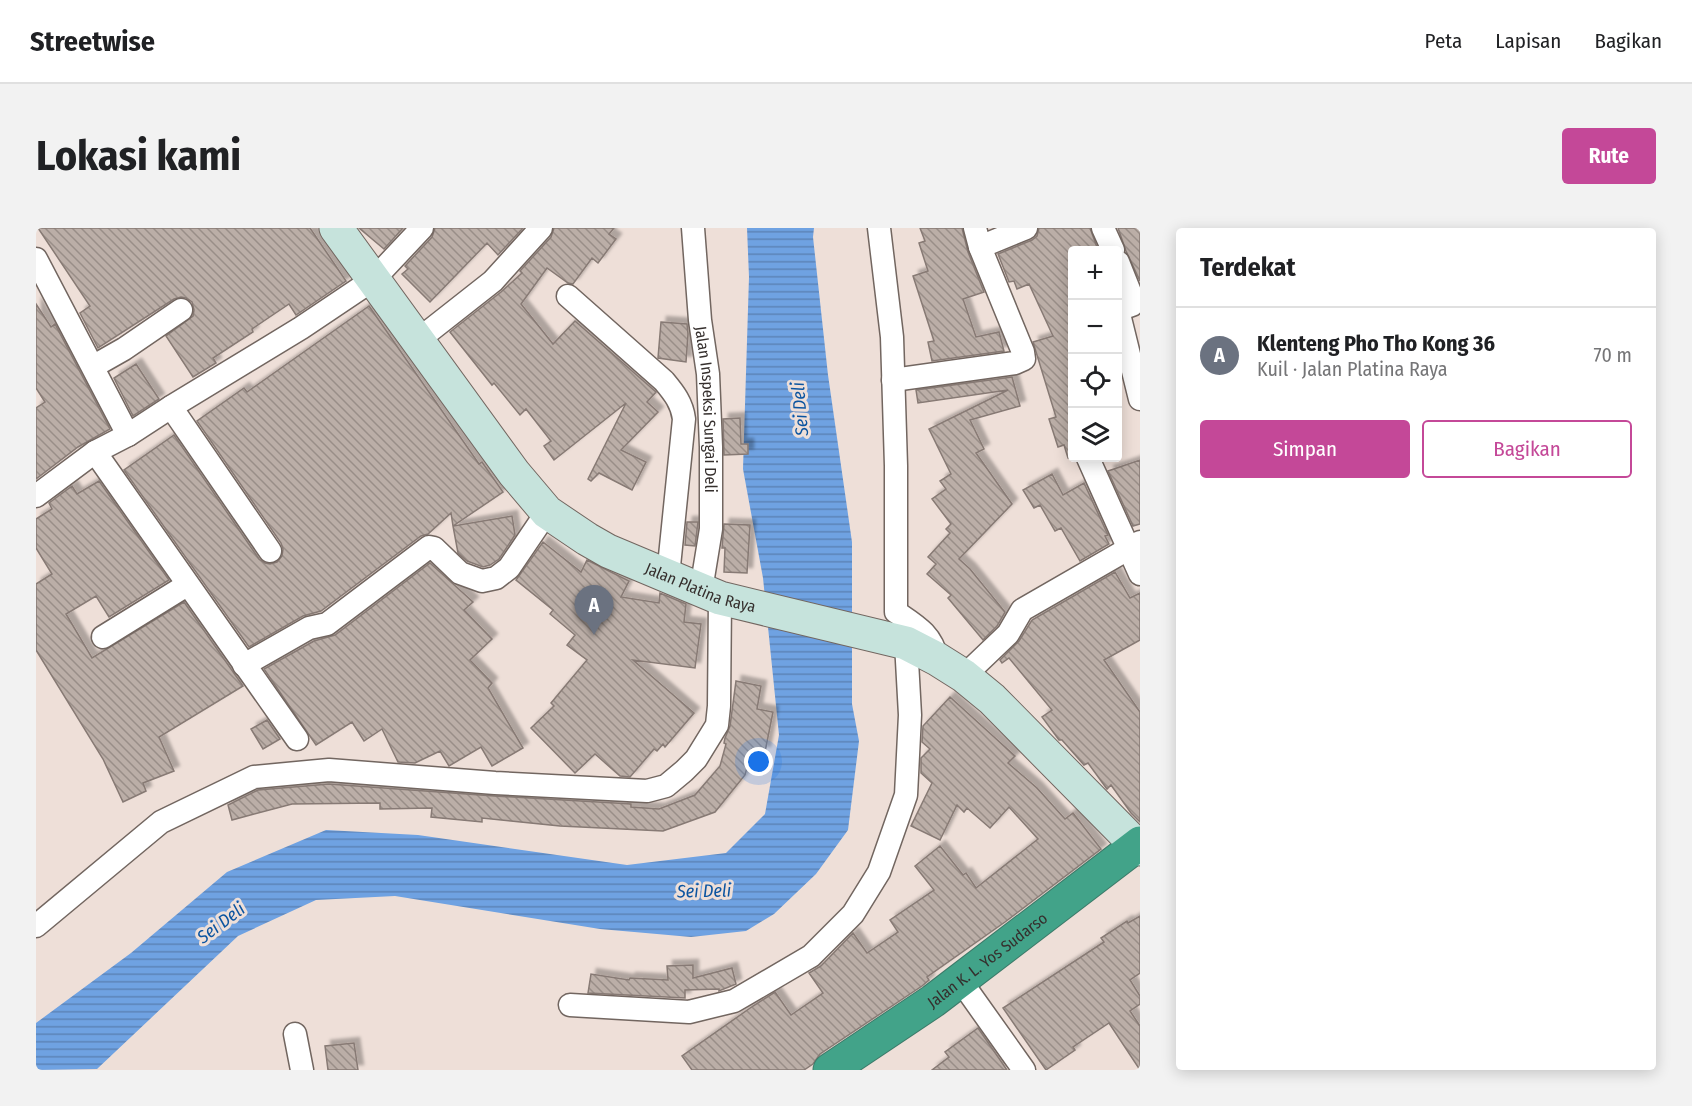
<!DOCTYPE html>
<html lang="id">
<head>
<meta charset="utf-8">
<style>
	:root { --surface:#fff; --page:#f2f2f2; --text:#202124; --muted:#757577; --line:#e0e0e0; --accent:#c44898 }
	body { margin:0; font-family:"Fira Sans Condensed",sans-serif; background:var(--page); color:var(--text) }
	.controls { position:absolute; right:18px; top:18px; display:grid; overflow:hidden; border-radius:6px; box-shadow:0 3px 15px #0003 }
	.controls button { width:54px; height:54px; display:grid; place-items:center; padding:0; border:0; border-bottom:2px solid var(--line); background:var(--surface); color:var(--text); font:30px sans-serif }
	.you { position:absolute; left:723px; top:534px; width:21px; height:21px; margin:-15px; border:4px solid #fff; border-radius:50%; background:#1a73e8; box-shadow:0 0 0 9px #1a73e833 }
	.badge { display:grid; place-items:center; width:39px; height:39px; border-radius:50%; background:var(--accent); color:#fff; font-size:20px; font-weight:700 }
	.pin { position:absolute; translate:-50% -50px; filter:drop-shadow(0 2px 3px #0008) }
	.pin::after { content:''; position:absolute; top:32px; width:21px; height:18px; background:inherit; clip-path:polygon(0 0,100% 0,50% 100%) }
	.list { margin:0; padding:0; list-style:none }
	h2 { display:flex; justify-content:space-between; align-items:center; height:78px; margin:0; padding:0 24px; font-size:26px }
	h2 small { font-size:20px; font-weight:400; color:var(--muted) }
	.list li { display:grid; grid-template-columns:39px 1fr auto; gap:18px; align-items:center; box-sizing:border-box; height:96px; padding:0 24px; border-top:2px solid var(--line) }
	.list b { display:block; font-size:22px; white-space:nowrap }
	.list p { margin:0; font-size:20px; white-space:nowrap; color:var(--muted) }
	.list em { font-size:20px; font-style:normal; color:var(--muted) }
	.actions { display:flex; gap:12px; padding:18px 24px }
	.actions a { flex:1; padding:14px 0; border:2px solid var(--accent); border-radius:6px; text-align:center; font-size:21px; color:var(--accent) }
	.actions .main { background:var(--accent); color:#fff }
	.icon { flex:none; width:33px; height:33px; fill:none; stroke:currentColor; stroke-width:2; stroke-linecap:round; stroke-linejoin:round }
	.map { position:relative; flex:none; width:1104px; height:842px; overflow:hidden; border-radius:6px }
	header { display:flex; align-items:center; gap:36px; box-sizing:border-box; height:84px; padding:0 30px; background:var(--surface); border-bottom:2px solid var(--line) }
	header strong { font-size:28px }
	nav { display:flex; gap:33px; margin-inline-start:auto; font-size:21px }
	.intro { display:flex; align-items:center; justify-content:space-between; box-sizing:border-box; height:144px; padding:0 36px }
	h1 { margin:0; font-size:42px }
	.button { padding:15px 27px; border-radius:6px; background:var(--accent); color:#fff; font-size:21px; font-weight:700 }
	main { display:flex; gap:36px; padding:0 36px }
	aside { flex:1; background:var(--surface); border-radius:6px; box-shadow:0 3px 15px #0003 }
	.map>svg:first-child { display:block }
	.water { fill:url(#water-rules) }
	.building { fill:url(#building-back-hatch); stroke:#877a74; stroke-width:1.5; filter:url(#shadow) }
	.lines { fill:none; stroke-linecap:round; stroke-linejoin:round }
	.street-casing { stroke:#726660; stroke-width:25 }
	.secondary-casing { stroke:#726660; stroke-width:35 }
	.highway-casing { stroke:#3d7a69; stroke-width:35 }
	.street { stroke:#fff; stroke-width:22 }
	.secondary { stroke:#c6e3dc; stroke-width:33 }
	.highway { stroke:#42a389; stroke-width:33 }
	.labels { text-anchor:middle; stroke-width:6; stroke-linejoin:round; paint-order:stroke }
	.street-label { font-size:16px; fill:#352f2d; stroke:#eedfd8 }
	.water-label { font-size:18px; font-style:italic; fill:#0b54a0; stroke:#eedfd8 }
</style>
</head>
<body>
<header>
<strong>Streetwise</strong>
<nav><a>Peta</a><a>Lapisan</a><a>Bagikan</a></nav>
</header>
<div class="intro"><h1>Lokasi kami</h1><a class="button">Rute</a></div>
<main>
<div class="map">
<svg width="1104" height="842" viewBox="0 0 1104 842">
	<defs>
		<pattern id="water-rules" width="6" height="5" patternUnits="userSpaceOnUse" patternTransform="scale(1.5)"><rect width="6" height="5" fill="#6fa2e2"/><path d="M0 2.5h6" fill="none" stroke="#5c84b8"/></pattern>
		<pattern id="building-back-hatch" width="6" height="6" patternUnits="userSpaceOnUse" patternTransform="scale(1.5)"><rect width="6" height="6" fill="#bbaea7"/><path d="M-1 5l2 2M0 0l6 6M5-1l2 2" fill="none" stroke="#998e88"/></pattern>
		<filter id="shadow"><feDropShadow dx="5.5" dy="-5.5" stdDeviation="1.5" flood-color="#0004"/></filter>
	</defs>
	<rect width="100%" height="100%" fill="#eedfd8"/>
	<path class="water" d="M711 0H778L777 9 792 147 816 314V476L823 513 812 602 780 646 738 686 710 703 655 709 564 701 359 668 280 672 202 708 61 841 0 842V795L95 725 191 644 290 602 382 607 591 637 690 625 729 586 743 507 727 350 707 241 713 49Z"/>
	<path class="building" d="M2 0H274L310 53 260 87 253 76 216 101 217 104 177 130 180 135 157 149 130 108 157 88 158 82 156 74 150 70 145 69 138 71 62 120 44 85 54 78Z
		M323 0H367L348 21Z
		M399 0H487L462 27 451 15 394 74 366 46 372 41 369 38 396 9Z
		M518 0H578L573 6 580 11 562 35 556 30 537 56 532 55 511 40 485 76 517 116 539 93 620 164 611 174 622 184 585 222 610 234 596 262 563 245 555 253 552 251 590 175 518 232 508 218 515 213 490 181 484 187 458 155 456 157 414 104 465 64 486 45 484 43 515 9Z
		M884 0H926L932 24 948 64 927 71 940 109 963 104 968 123 896 133 892 114 898 113 877 48 892 43 883 15 889 13Z
		M1003 0H1054L1062 22H1036V230H1032L1028 217 1022 219 1013 191 1020 189 997 114 1017 108 993 56 981 61 978 53 973 54 962 26 996 12 1001 8Z
		M1082 0H1104V53L1090 23Z
		M0 76 15 99 19 96 74 201 42 219 0 251V180L9 174 0 160Z
		M333 78 443 236 446 234 467 264 417 298 415 285 392 306 385 308 285 383 267 388 213 419 88 242 138 207 223 331 229 335 234 336 241 334 246 328 247 321 245 315 161 193 208 160 211 164Z
		M625 94 651 96 652 106 650 134 622 130Z
		M100 136 123 171 97 188 78 150Z
		M976 149 984 178 934 192 948 221 940 225 976 276 923 331 934 341 969 384 961 398 947 412 912 370 915 367 891 346 900 336 892 329 914 305 910 301 915 296 896 271 910 261 904 253 915 246 893 201 972 162 882 175 880 162Z
		M704 190 705 216H712V226L688 227 687 191Z
		M1104 232V296L1097 298 1072 243Z
		M1016 246 1027 267 1048 255 1072 307 1069 308 1073 316 1044 333 1025 300 1019 303 1004 277 998 280 987 262Z
		M63 253 133 352 73 389 60 368 30 386 56 430 148 374 207 458 123 509 138 543 107 555 110 563 87 574 67 531 0 422V356L16 346 0 320V291L16 281 13 275 36 258 41 266Z
		M476 288 479 307 463 331 454 337 447 339 431 333 422 325 417 298Z
		M651 294H662L659 318 649 317Z
		M688 296 714 297 711 345 688 344 689 320H686Z
		M507 314 545 344 551 332 593 353 585 369 623 375 624 365 650 376 648 394 665 396 659 440 597 432 658 485 629 519 627 516 621 523 618 521 594 549 584 548 559 526 539 545 495 500 518 478 515 475 551 432 531 417 539 407 514 386 517 382 480 352Z
		M394 335 437 374 428 382 456 411 434 432 456 455 452 460 487 520 456 538 445 519 413 538 404 523 379 535 362 534 346 501 328 513 316 494 280 517 228 441 278 413 299 407Z
		M1079 344 1094 370 1104 365V412L1068 432 1104 484V594L1095 585 1075 557 1071 561 1052 535 1048 537 1026 512H1023L1006 489 1016 482 973 430 966 435 964 432 983 413 996 392Z
		M700 453 725 458 721 481 737 484 729 524 716 521 709 547 679 584 627 603 524 598 446 590V594L395 589 396 580 344 581V575L256 576 196 592 192 577 222 562 293 556 458 568 579 575 595 576V579L623 581 659 567 684 538 690 516 688 515 689 510 694 498Z
		M914 469 979 528 972 535 1001 560 1029 591 1037 585 1065 621 969 694 891 749 893 752 886 758 784 826 777 836 768 842H656L646 828 717 778 739 764 755 787 787 765 773 745 785 738 817 705 831 725 862 704 854 692 898 662 879 638 904 618 927 647 930 645 940 660 1002 611 973 579 954 600 931 580 928 584 921 577 904 612 875 598 896 555 885 545V530L894 521 886 514 887 498Z
		M231 492 244 511 227 521 215 501Z
		M1104 688V745L1094 752 1104 768V776L1094 783 1104 798V842L1073 795 1037 819 1039 822 1010 842 967 780 1068 714 1065 710 1091 693 1092 695Z
		M657 737V750L696 740 700 756 683 763V761L649 762V770L552 765 555 746 593 752 594 750 632 752 631 738Z
		M942 800 971 842H896L913 829 909 824Z
		M318 815 322 842H292L289 818Z"/>
	<g class="lines">
		<defs>
			<g id="street">
				<path id="s1" d="M657 0 664 92 672 146 675 219V301L665 362"/>
				<path d="M843 0 856 109 860 238V384C879 397 896 406 901 431"/>
				<path d="M939 0 944 19 990 0"/>
				<path d="M1067 0 1077 22"/>
				<path d="M0 31 92 207"/>
				<path d="M1082 34 1098 74 1096 77 1082 82 1104 171"/>
				<path d="M532 68 628 153C638 165 646 175 648 191L632 348"/>
				<path d="M382 112 457 53 505 0"/>
				<path d="M58 138 88 121 145 82"/>
				<path d="M857 152 979 135 988 131 987 124 944 19"/>
				<path d="M135 179 234 323"/>
				<path d="M59 224 261 511"/>
				<path d="M1052 230 1104 346"/>
				<path d="M0 268 59 224 92 207 135 179 265 100 338 51 386 0"/>
				<path d="M67 409 151 357"/>
				<path d="M208 437 273 400 291 396 393 319 398 320 424 345 446 353 460 350 473 340 511 284"/>
				<path d="M928 448 972 406 986 382 1104 314"/>
				<path d="M0 698 125 594 218 549 293 542 459 555 611 563 630 558 648 543 660 531 681 497 683 478 684 370"/>
				<path d="M934 766 988 842"/>
				<path d="M534 777 653 784 698 773 775 728 817 686 843 644 870 567 874 487 870 415"/>
				<path d="M259 806 266 842"/>
			</g>
			<g id="secondary">
				<path id="s2" d="M300 0 478 245 511 284 551 311 572 323 684 370 870 415 901 431 928 448 956 471 1104 621"/>
			</g>
			<g id="highway">
				<path id="s3" d="M794 842 897 773 1104 615"/>
			</g>
		</defs>
		<use href="#street" class="street-casing"/>
		<use href="#secondary" class="secondary-casing"/>
		<use href="#highway" class="highway-casing"/>
		<use href="#street" class="street"/>
		<use href="#secondary" class="secondary"/>
		<use href="#highway" class="highway"/>
	</g>
	<g class="labels">
		<g class="street-label">
			<text dy="6" stroke="none"><textPath href="#s1" startOffset="182">Jalan Inspeksi Sungai Deli</textPath></text>
			<text dy="6" stroke="none"><textPath href="#s2" startOffset="526">Jalan Platina Raya</textPath></text>
			<text dy="6" stroke="none"><textPath href="#s3" startOffset="192">Jalan K. L. Yos Sudarso</textPath></text>
		</g>
		<g class="water-label">
			<text transform="translate(764 181) rotate(-95)" y="6">Sei Deli</text>
			<text transform="translate(668 663) rotate(-1)" y="6">Sei Deli</text>
			<text transform="translate(185 695) rotate(-37)" y="6">Sei Deli</text>
		</g>
	</g>
</svg>
<div class="controls">
<button>+</button>
<button>−</button>
<button><svg class="icon" aria-label="locate" viewBox="0 0 24 24"><circle cx="12" cy="12" r="6"/><path d="M12 2v4M12 18v4M2 12h4M18 12h4"/></svg></button>
<button><svg class="icon" aria-label="layers" viewBox="0 0 24 24"><path d="M12 4l9 5-9 5-9-5zM3 14l9 5 9-5"/></svg></button>
</div>
<div class="you"></div>
<div class="pin badge" style="left:558px;top:407px;background:#6b7280">A</div>
</div>
<aside>
<h2>Terdekat<small></small></h2>
<ul class="list">
<li><span class="badge" style="background:#6b7280">A</span><div><b>Klenteng Pho Tho Kong 36</b><p>Kuil · Jalan Platina Raya</p></div><em>70 m</em></li>
</ul>
<div class="actions"><a class="main">Simpan</a><a>Bagikan</a></div>
</aside>
</main>
</body>
</html>
